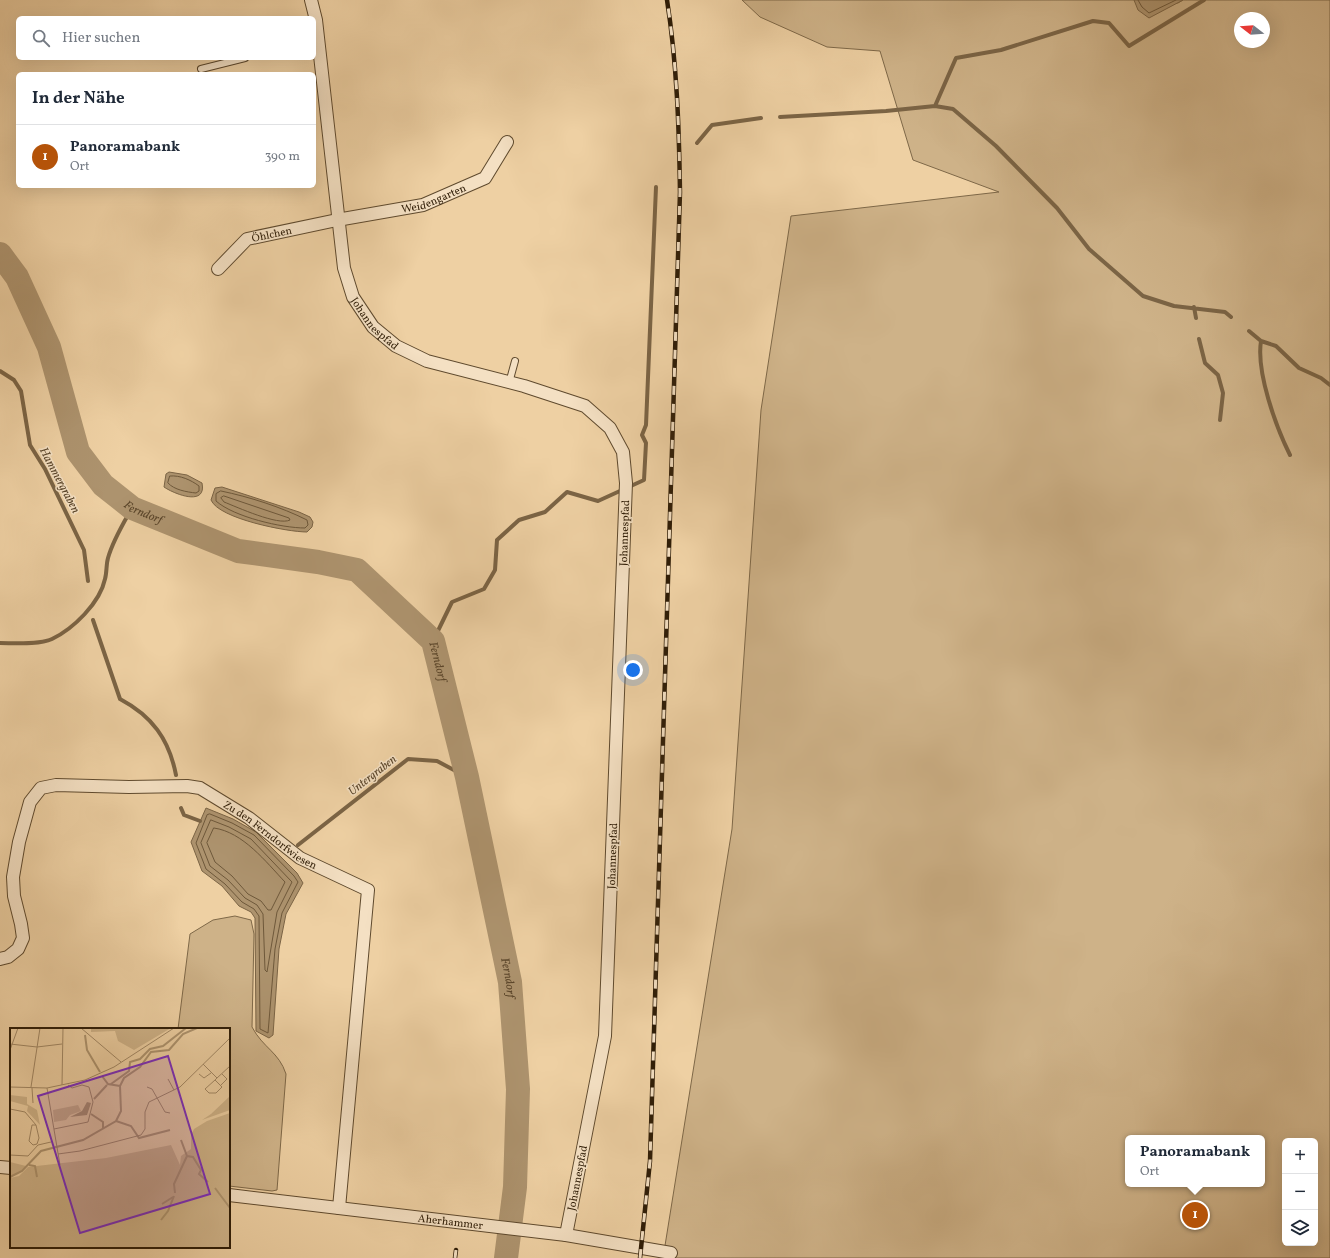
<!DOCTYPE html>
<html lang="de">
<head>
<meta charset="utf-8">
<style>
	:root { --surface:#fff; --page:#f2f2f3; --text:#1f2937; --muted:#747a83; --line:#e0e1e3; --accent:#b45309 }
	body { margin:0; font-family:Vollkorn,serif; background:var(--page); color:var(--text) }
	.controls { position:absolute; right:12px; bottom:12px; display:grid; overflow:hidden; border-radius:6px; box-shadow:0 4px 16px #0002 }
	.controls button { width:36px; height:36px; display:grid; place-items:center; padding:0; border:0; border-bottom:1px solid var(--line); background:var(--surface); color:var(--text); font:20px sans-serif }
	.compass { position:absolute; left:1234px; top:12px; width:36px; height:36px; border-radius:50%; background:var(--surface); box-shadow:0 4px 16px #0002; rotate:287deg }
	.you { position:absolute; left:633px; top:670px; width:14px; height:14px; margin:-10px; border:3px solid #fff; border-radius:50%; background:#1a73e8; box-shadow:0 0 0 6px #1a73e833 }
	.badge { display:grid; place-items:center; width:26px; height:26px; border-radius:50%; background:var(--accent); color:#fff; font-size:13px; font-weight:700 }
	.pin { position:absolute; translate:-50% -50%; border:2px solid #fff; box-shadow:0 1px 4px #0006 }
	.popup { position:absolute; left:1125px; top:1135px; width:140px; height:52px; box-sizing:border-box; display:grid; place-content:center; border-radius:6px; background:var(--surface); filter:drop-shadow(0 1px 3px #0005); font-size:13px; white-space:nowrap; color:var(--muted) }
	.popup b { font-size:15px; color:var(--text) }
	.popup::after { content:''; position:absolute; left:50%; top:100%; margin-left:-8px; border:8px solid transparent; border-top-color:var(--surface) }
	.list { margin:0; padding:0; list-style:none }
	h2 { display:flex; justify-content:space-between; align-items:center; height:52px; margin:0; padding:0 16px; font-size:17px }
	h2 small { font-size:13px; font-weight:400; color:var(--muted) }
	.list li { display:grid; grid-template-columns:26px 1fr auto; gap:12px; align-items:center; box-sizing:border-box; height:64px; padding:0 16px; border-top:1px solid var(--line) }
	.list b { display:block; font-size:15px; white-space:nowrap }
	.list p { margin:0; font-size:13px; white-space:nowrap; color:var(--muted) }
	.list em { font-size:13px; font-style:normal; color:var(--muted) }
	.icon { flex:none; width:22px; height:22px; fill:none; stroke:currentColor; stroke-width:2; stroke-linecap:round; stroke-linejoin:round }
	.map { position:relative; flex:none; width:1330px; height:1258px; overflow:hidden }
	.search { position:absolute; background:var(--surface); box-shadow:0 4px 16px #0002; left:16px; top:16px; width:300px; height:44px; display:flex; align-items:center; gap:10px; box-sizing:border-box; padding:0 14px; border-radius:6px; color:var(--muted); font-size:15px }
	.panel { position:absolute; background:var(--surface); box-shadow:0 4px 16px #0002; left:16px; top:72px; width:300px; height:116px; border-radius:6px }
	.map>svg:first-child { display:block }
	.green { fill:#ceb288; stroke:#7e6848; fill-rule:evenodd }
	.water { fill:#ad936e; stroke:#7b6445 }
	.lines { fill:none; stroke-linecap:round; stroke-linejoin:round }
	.shore { stroke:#6e583a; stroke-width:1 }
	.stream { stroke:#7b6445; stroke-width:4 }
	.river { stroke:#ad936e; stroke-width:24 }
	.service-casing { stroke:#5f4a2e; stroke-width:8 }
	.minor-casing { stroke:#5f4a2e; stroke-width:14 }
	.service { stroke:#f4e0c3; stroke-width:6 }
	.minor { stroke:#f4e0c3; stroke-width:12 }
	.rail-casing { stroke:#2f1d07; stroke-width:4.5 }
	.rail { stroke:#f4e0c3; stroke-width:3; stroke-dasharray:9; stroke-linecap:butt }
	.labels { text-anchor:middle; stroke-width:3; stroke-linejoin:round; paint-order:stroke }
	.street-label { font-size:11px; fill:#2f1d07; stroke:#f4e0c3 }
	.water-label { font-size:12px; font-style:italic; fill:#5b462b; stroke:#f4e0c3 }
	.inset-river { fill:none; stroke:#ad936e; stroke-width:2 }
	.inset-road { fill:none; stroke:#a28865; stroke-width:1 }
	.view { fill:#7b2cbf; fill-opacity:0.15; stroke:#7b2cbf; stroke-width:2 }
	.inset-edge { fill:none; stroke:#2f1d07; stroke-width:2 }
</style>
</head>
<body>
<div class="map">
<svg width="1330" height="1258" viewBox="0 0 1330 1258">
	<rect width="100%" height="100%" fill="#eed0a3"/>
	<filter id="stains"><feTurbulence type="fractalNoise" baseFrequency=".005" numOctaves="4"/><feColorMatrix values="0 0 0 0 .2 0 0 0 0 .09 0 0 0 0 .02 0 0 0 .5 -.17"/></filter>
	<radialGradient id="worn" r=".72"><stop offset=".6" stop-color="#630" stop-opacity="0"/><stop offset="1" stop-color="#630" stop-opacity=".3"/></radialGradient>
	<path class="green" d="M742 0H1134L1178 3 1183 0H1330V1258H663L732 829 761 410 791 216 999 192 913 160 880 51 827 47 760 17ZM1240 18H1264V42H1240ZM1128 1138H1262V1184H1128ZM1285 1141H1315V1243H1285Z
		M235 916 251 920 254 934 252 1027C263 1048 279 1052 286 1074L277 1190 272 1191 229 1186V1029H178L190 934 213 920Z"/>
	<path class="water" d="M1134 0H1183L1149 18 1138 10Z
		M169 472 187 475 202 483C207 507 174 494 164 487L166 474Z
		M222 487 299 512 310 517 313 522 312 527 307 532C288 532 219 519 211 500L215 488Z
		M206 808 233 819 256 832 297 873 303 883 286 914 279 949 273 1035 269 1038 256 1031 255 918 251 912 239 906 222 886 202 871 191 842Z"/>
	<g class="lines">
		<path class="shore" d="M1138 0 1142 7 1149 13 1176 0
			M170 476C180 475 191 480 199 486V491L196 493C187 492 174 490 168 483Z
			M221 491C250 497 281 507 307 520L308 525 305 528C282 528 234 517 216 501V494Z
			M224 496 289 518 290 520C278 526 237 507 224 502L221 498Z
			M210 814 232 823 254 835 294 876 298 882 282 913 275 949 268 1033 260 1029 259 916 254 909 242 902 225 884 206 869 196 843 207 815Z
			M211 820 229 827 251 839 292 882 277 912 267 972 265 970 263 914 257 905 245 898 228 880 210 866 201 843Z
			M214 828C243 832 266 862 285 882L271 910H268L261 901 248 894 232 876 215 862 207 843Z"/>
		<path class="stream" d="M935 106 953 109 996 146 1057 208 1089 249 1143 296 1174 306 1225 312 1231 317
			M780 117 886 111 935 106 956 58 1001 50 1093 21 1109 23 1129 46 1204 0
			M697 143 712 125 761 118
			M1194 307 1196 318
			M1249 331 1261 341 1276 346 1299 368 1321 378 1330 385
			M1199 339 1205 363 1218 375 1223 393 1220 420
			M1261 341C1256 372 1276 427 1290 455
			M0 371 14 380 21 391 30 445 45 469 84 550 88 581
			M93 620 120 699C152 716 169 739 176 775
			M433 641 452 602 484 589 495 570 497 540 519 520 545 512 567 492 598 501 644 480 646 443 642 435 646 425 656 187
			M0 643C14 643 39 645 52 639 73 629 100 603 105 579 107 572 106 565 108 558 113 540 123 524 132 508
			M181 808 184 815 200 821
			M298 845 408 759 437 761 467 777"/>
		<path class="river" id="s1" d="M0 254 17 277 49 347 78 452 103 485 132 508 238 551 318 562 357 570 433 641 467 777 510 982 518 1089 515 1187 506 1258"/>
		<defs>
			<path id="service" d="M201 69 245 58
				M509 383 515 361"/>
			<g id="minor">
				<path id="s2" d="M311 0 316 20 344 268 353 297 373 327 396 346 427 361 524 386 585 406 610 428 623 452 626 483 605 1036 566 1235"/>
				<path id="s3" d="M218 269 247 239 337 220 423 205 485 178 507 142"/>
				<path id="s4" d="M0 959 8 957 18 949 23 938 21 924 14 896 13 877 19 842 30 802 41 788 56 785 129 787 187 786 200 788 249 818 300 858 368 890 339 1208"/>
				<path d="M0 1167 11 1168"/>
				<path id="s5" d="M229 1195 566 1235 671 1253"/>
			</g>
		</defs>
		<use href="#service" class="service-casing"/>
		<use href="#minor" class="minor-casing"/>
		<use href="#service" class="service"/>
		<use href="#minor" class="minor"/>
		<defs>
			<path id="rail" d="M455 1258 456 1250
				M640 1258 650 1161 680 192C679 127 677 64 667 0"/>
		</defs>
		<use href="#rail" class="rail-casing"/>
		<use href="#rail" class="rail"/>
	</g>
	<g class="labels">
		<g class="street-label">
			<text dy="4" stroke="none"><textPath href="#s3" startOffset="233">Weidengarten</textPath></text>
			<text dy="4" stroke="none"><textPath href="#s3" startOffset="67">Öhlchen</textPath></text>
			<text dy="4" stroke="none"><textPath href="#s2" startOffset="335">Johannespfad</textPath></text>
			<text transform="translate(624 533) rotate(-88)" y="4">Johannespfad</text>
			<text dy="4" stroke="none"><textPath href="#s4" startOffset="434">Zu den Ferndorfwiesen</textPath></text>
			<text transform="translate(612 856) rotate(-88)" y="4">Johannespfad</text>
			<text transform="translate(577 1178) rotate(-79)" y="4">Johannespfad</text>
			<text dy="4" stroke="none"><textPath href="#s5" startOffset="223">Aherhammer</textPath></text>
		</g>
		<g class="water-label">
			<text transform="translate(60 480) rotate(62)" y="4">Hammergraben</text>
			<text dy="4" stroke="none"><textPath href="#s1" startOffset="305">Ferndorf</textPath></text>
			<text dy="4" stroke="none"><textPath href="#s1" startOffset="653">Ferndorf</textPath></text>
			<text transform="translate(372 775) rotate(-38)" y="4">Untergraben</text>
			<text dy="4" stroke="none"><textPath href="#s1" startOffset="977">Ferndorf</textPath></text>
		</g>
	</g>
	<g transform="translate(10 1028)">
		<rect width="220" height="220" fill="#eed0a3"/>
		<path d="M81 0H161L124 22 108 13 105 3 81 4ZM0 67 17 69V76L27 82 30 97 17 83 18 78 0 73ZM220 68V82L192 92 201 86ZM68 77 71 83 60 87 56 92 44 94 43 82ZM220 85V220H0V150L9 148 18 139 96 130 161 117 170 137 171 128 181 121V107L184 101 197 93ZM0 133V134L16 138 8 146 0 148Z" fill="#ceb288"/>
		<path d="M77 74 81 75 77 87 60 89 72 83Z" fill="#ad936e"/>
		<path class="inset-river" d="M75 7 77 22 90 44M92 48 98 56 110 58M101 56 119 43 120 34 130 31 140 21 153 18 176 0M84 71 97 57M81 86 93 94V101M106 93 121 98 129 110 160 102M171 112 177 128 183 129 191 142 189 146 198 154M19 137 25 138 27 149M0 149 12 143 31 123 73 112 106 93 111 83 110 58 114 50 130 39 141 24 159 22 173 6 187 0M205 160 220 180M165 165 164 156 177 128M152 176 163 169M151 192 158 183 164 168"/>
		<path class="inset-road" d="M71 0 111 34M0 16 27 19 52 16M0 22 8 0M193 36 207 50 220 38M189 46 194 50 201 45M158 51 164 62M205 52 195 61 199 65H206L212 59 205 52 207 50M52 57 53 0M210 58 217 51 212 46M0 59 37 60 75 52 104 39 164 0M21 59 30 0M137 59 142 61 155 84 160 85M22 60 23 75M37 60 50 137M0 81 15 84 26 97 29 110 27 116 23 117 19 113 22 97H26M44 101 78 94 83 74 79 59 72 57 62 60 58 57M48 126 70 123 131 107 135 101V84L139 74 170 59 220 10M0 127 18 128 28 117 41 114"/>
		<path class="view" d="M158 28 200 166 70 205 28 68Z"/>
		<rect width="220" height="220" class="inset-edge"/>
	</g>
	<rect width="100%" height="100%" filter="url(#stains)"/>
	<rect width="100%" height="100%" fill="url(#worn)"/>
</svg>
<div class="controls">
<button>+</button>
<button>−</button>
<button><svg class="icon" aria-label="layers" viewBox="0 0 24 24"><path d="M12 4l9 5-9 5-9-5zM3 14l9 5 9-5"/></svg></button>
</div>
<svg class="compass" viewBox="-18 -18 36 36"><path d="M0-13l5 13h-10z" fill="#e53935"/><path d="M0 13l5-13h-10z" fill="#747a83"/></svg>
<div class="you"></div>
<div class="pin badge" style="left:1195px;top:1215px">1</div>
<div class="popup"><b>Panoramabank</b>Ort</div>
<div class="search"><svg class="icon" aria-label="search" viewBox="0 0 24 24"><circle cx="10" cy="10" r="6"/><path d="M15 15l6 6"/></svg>Hier suchen</div>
<section class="panel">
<h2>In der Nähe<small></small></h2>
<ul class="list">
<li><span class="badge">1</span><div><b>Panoramabank</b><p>Ort</p></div><em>390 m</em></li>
</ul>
</section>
</div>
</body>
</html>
